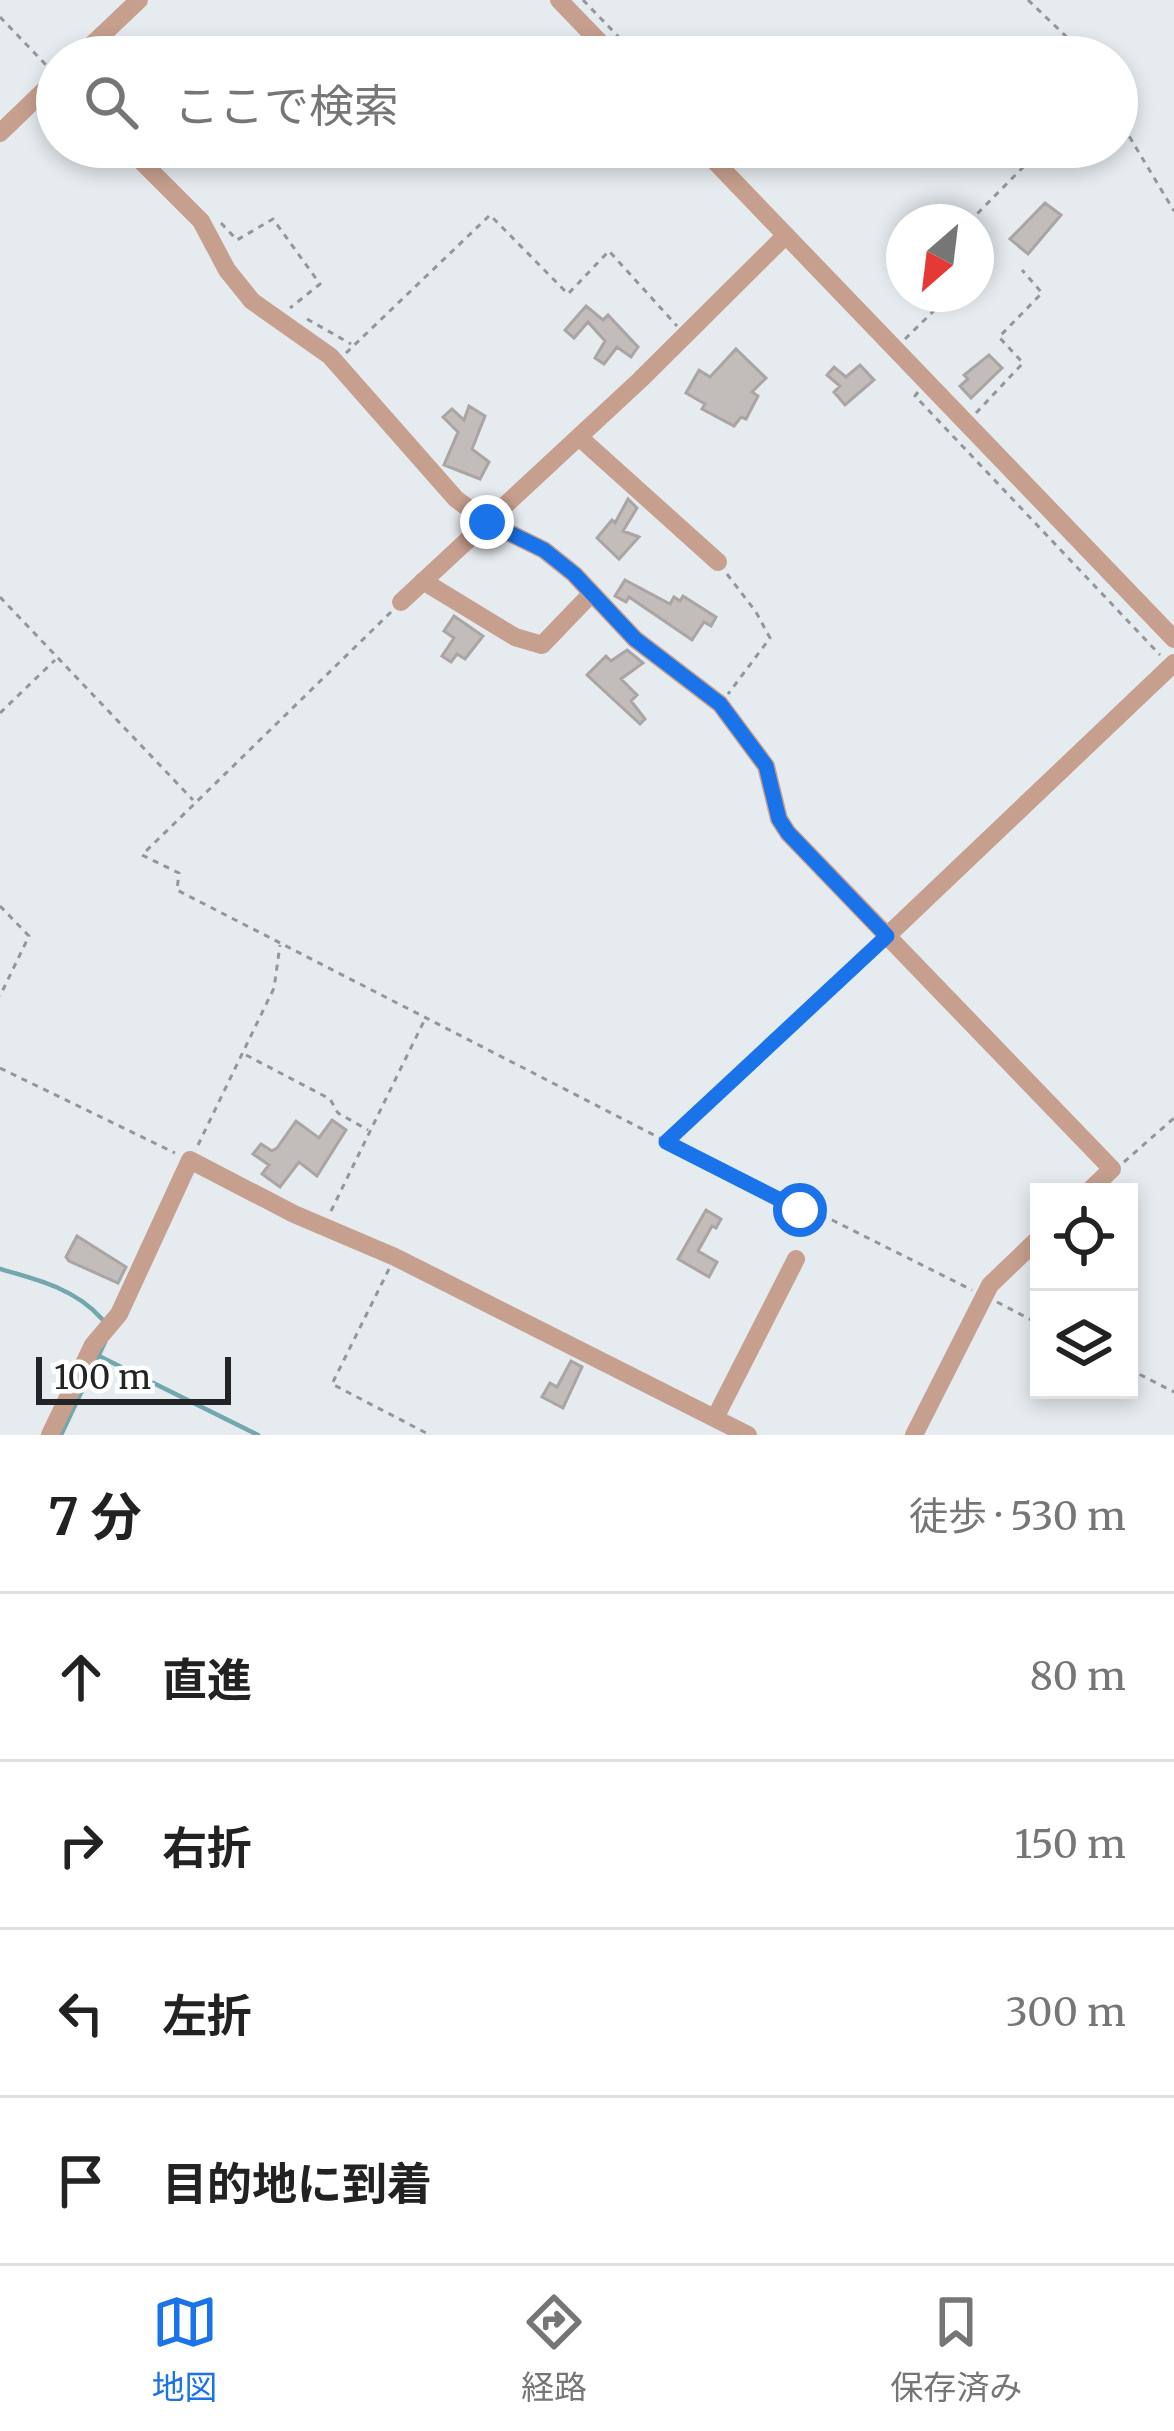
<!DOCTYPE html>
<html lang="ja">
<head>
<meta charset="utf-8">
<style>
	:root { --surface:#fff; --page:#f2f2f2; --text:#222; --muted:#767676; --line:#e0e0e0; --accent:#1a73e8 }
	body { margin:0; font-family:Merriweather,"Noto Sans JP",serif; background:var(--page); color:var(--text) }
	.controls { position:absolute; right:36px; bottom:36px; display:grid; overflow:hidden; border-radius:0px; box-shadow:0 6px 18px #0003 }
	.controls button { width:108px; height:108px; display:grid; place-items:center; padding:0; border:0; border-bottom:3px solid var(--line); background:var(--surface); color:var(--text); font:60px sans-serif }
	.compass { position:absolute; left:886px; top:204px; width:108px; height:108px; border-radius:50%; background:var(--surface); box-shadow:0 6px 18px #0003; rotate:208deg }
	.scale { position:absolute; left:36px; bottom:30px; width:195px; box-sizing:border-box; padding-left:12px; border:6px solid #222425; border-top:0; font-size:33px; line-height:42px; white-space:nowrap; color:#222425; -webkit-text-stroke:9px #fff; paint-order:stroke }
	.stop { position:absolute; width:36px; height:36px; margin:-27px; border:9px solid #1a73e8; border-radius:50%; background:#fff }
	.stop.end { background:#1a73e8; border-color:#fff; box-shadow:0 3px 12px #0008 }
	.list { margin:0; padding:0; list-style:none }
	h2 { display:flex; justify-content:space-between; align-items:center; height:156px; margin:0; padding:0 48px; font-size:51px }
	h2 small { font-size:39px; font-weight:400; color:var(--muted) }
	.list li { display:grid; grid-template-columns:78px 1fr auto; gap:36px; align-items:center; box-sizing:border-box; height:168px; padding:0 48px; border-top:3px solid var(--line) }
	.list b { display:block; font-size:45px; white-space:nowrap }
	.list em { font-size:39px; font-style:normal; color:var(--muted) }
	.icon { flex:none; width:66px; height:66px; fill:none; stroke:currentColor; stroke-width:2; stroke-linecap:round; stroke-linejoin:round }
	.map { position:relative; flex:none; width:1174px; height:1435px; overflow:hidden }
	.search { position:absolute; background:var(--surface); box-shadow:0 6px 18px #0003; left:36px; right:36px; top:36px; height:132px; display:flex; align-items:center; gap:30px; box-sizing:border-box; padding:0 42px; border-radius:66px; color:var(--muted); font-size:45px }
	.sheet { height:828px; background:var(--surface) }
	nav { display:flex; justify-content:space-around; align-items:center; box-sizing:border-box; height:168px; border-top:3px solid var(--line); background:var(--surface); font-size:33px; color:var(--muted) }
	nav a { display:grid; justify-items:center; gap:6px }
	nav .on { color:var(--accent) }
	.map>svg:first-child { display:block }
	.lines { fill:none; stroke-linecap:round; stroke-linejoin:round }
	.stream { stroke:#73a7ae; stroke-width:4.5 }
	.building { fill:#c2bcbb; stroke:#aaa4a3; stroke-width:3 }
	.path { stroke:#939799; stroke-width:3; stroke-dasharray:6 6; stroke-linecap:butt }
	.minor { stroke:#c69f8e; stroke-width:18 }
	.route { stroke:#1a73e8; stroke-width:15 }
</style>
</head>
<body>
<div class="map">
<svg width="1174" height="1435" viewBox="0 0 1174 1435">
	<rect width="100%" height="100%" fill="#e6ebef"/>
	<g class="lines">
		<path class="stream" d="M0 1269C36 1279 76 1289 102 1319
			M101 1357 258 1435
			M61 1435 105 1342"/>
	</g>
	<path class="building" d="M1045 203 1061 215 1028 254 1010 239Z
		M586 306 603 320 608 315 638 347 631 357 617 347 604 364 595 358 605 341 588 322 574 338 565 330Z
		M736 349 766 378 752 392 758 396 746 419 741 417 734 426 702 409 705 404 686 393 699 370 710 377Z
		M989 355 1002 368 971 398 960 386 968 379 964 375Z
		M860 365 874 380 845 405 834 392 840 386 827 375 834 367 846 377Z
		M469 406 485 416 472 449 489 462 480 479 444 465 458 432 443 417 452 409 464 420Z
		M628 499 637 508 623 531 639 537 619 559 597 538 612 520 615 523Z
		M625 580 670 604 674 597 680 601 683 596 716 617 711 626 704 622 692 640 629 597 626 602 615 596Z
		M454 616 483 636 465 659 457 654 451 662 442 656 454 638 444 631Z
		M627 650 643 663 621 679 637 695 631 701 645 719 640 724 587 675 606 656 611 661Z
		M332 1120 346 1130 317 1176 299 1162 280 1187 262 1174 269 1165 253 1154 261 1144 272 1151 277 1148 296 1121 319 1138Z
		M706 1210 721 1219 716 1228 712 1226 698 1251 717 1262 709 1277 678 1259Z
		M77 1236 126 1267 118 1283 69 1261 66 1257Z
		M571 1361 582 1367 563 1408 542 1397 550 1383 557 1387Z"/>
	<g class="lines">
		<path class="path" d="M583 0 638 57
			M1028 0 1073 43 1082 57
			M0 17 48 67
			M131 57 145 43 159 57
			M1117 116 1174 211
			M171 167 167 163 184 147
			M969 222 1043 147
			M221 223 237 240 273 219 320 284 290 308
			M976 244 984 260 976 270
			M307 319 351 344
			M905 339 951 294
			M346 353 490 215 568 294 609 251 677 326
			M918 392 915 396 1160 655
			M976 413 1023 363 999 337 1042 293 1022 270
			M727 574 756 612 770 638 728 694
			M0 597 193 800
			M391 612 142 855 179 873 177 890 800 1210 832 1220 972 1290
			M0 713 55 660
			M0 906 29 936 0 996
			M246 1055 330 1099 338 1113 368 1130
			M0 1068 175 1153
			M667 1140 875 946
			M198 1145 274 988 280 945
			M1124 1162 1174 1118
			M331 1211 424 1021
			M389 1269 332 1384 430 1435
			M997 1302 1039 1324
			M1129 1369 1174 1392"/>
		<path class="minor" d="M559 0 614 57
			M79 57 139 0
			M0 133 57 78
			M127 147 201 221 227 270 252 301 330 356 456 499 487 522 544 550 574 574 635 639 720 704 766 766 779 819 788 833 1112 1169 1088 1192
			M701 147 1174 639
			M579 437 718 562
			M423 581 515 637 542 645 591 594
			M401 602 640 380 786 235
			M887 936 1174 663
			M715 1418 796 1259
			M50 1435 93 1345 119 1314 190 1160 294 1214 395 1257 748 1435
			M914 1435 990 1285 1039 1238"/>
	</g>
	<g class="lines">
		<path class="route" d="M487 522 544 550 574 574 635 639 720 704 766 766 779 819 788 833 887 936 666 1142 800 1210"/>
	</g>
</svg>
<div class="controls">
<button><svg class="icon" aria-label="locate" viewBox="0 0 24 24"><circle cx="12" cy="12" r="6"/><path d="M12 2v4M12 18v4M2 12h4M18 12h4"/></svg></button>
<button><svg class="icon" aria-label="layers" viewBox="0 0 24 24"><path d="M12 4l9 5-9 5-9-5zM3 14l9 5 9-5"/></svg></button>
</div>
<svg class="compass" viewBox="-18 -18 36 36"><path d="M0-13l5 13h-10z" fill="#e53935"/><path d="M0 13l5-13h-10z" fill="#767676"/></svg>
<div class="scale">100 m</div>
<div class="stop" style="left:800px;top:1210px"></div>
<div class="stop end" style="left:487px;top:522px"></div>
<div class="search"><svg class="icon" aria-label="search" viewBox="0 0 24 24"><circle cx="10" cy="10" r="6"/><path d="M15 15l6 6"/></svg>ここで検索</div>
</div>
<section class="sheet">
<h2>7 分<small>徒歩 · 530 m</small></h2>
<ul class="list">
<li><svg class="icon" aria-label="ahead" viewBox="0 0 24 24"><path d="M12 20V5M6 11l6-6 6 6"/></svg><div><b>直進</b></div><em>80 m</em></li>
<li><svg class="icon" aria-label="right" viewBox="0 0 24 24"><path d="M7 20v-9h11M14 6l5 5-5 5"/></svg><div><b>右折</b></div><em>150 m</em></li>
<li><svg class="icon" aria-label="left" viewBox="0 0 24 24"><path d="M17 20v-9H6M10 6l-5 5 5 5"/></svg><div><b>左折</b></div><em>300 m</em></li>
<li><svg class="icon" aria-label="arrive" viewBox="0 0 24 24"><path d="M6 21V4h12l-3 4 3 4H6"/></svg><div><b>目的地に到着</b></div></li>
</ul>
</section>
<nav>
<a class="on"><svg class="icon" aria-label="map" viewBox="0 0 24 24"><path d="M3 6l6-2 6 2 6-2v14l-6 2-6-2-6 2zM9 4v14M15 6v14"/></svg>地図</a>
<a><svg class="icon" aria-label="directions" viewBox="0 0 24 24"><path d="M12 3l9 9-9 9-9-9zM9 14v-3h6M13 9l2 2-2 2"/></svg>経路</a>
<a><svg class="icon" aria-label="saved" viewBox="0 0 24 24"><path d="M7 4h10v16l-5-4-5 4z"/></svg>保存済み</a>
</nav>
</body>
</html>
